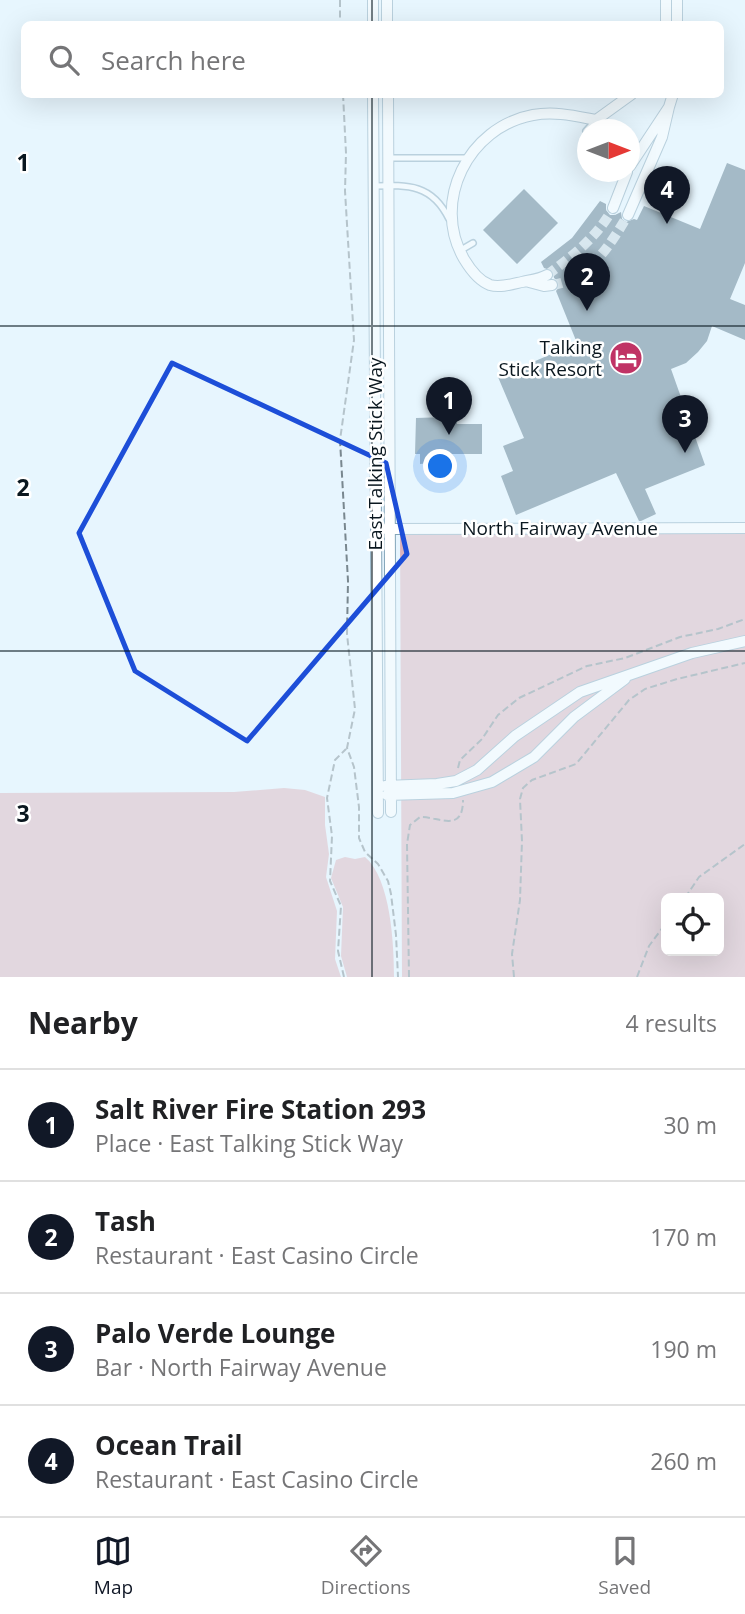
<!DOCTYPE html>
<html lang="en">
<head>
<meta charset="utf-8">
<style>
	:root { --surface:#fff; --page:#f2f2f2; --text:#202124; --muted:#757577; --line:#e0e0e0; --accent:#111827 }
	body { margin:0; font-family:"Open Sans",sans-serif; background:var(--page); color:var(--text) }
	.controls { position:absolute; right:21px; bottom:21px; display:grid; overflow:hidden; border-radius:10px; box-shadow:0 7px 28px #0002 }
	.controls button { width:63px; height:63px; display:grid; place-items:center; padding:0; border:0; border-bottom:2px solid var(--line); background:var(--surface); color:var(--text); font:35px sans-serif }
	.compass { position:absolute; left:577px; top:119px; width:63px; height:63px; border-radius:50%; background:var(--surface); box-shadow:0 7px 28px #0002; rotate:90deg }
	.you { position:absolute; left:441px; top:467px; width:24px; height:24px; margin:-18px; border:5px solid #fff; border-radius:50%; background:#1a73e8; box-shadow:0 0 0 10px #1a73e833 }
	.badge { display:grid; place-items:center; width:46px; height:46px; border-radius:50%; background:var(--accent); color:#fff; font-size:23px; font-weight:700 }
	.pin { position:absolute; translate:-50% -58px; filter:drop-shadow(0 2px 4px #0008) }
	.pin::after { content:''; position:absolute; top:37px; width:24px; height:21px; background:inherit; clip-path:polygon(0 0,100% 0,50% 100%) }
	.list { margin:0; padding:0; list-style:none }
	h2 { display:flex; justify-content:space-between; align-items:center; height:91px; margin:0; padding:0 28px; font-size:30px }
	h2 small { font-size:23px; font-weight:400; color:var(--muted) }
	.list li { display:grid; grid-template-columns:46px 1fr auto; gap:21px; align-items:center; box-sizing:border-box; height:112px; padding:0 28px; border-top:2px solid var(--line) }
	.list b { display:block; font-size:26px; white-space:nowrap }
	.list p { margin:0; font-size:23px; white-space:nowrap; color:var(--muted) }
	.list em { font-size:23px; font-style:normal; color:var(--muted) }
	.icon { flex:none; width:38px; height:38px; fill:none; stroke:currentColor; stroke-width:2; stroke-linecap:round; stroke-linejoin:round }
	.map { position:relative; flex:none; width:745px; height:977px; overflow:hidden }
	.search { position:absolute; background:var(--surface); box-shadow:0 7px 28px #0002; left:21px; right:21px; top:21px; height:77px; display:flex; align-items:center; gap:18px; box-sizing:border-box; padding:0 24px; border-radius:10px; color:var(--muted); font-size:26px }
	.sheet { height:539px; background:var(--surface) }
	nav { display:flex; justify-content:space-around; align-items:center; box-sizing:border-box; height:98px; border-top:2px solid var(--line); background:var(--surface); font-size:19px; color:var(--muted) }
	nav a { display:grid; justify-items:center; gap:4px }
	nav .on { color:var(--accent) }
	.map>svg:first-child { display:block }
	.green { fill:#dcb2bb; fill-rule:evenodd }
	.building { fill:#527285 }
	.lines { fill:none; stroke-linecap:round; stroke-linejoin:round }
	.minor-tunnel { stroke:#c6d4dd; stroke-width:10; stroke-dasharray:10 5; stroke-linecap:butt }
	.service-casing { stroke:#83a5b9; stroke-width:8 }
	.minor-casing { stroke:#83a5b9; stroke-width:12 }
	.path { stroke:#79878f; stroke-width:2; stroke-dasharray:7 3.5; stroke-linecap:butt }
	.service { stroke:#fff; stroke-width:5 }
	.minor { stroke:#fff; stroke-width:10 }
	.marked { fill:none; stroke:#1d4ed8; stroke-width:5; stroke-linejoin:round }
	.grid { fill:none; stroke:#0a171f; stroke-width:2; stroke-opacity:0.55 }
	.labels { text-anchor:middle; stroke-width:5; stroke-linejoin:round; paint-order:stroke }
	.poi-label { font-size:19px; fill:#0a171f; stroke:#fff; text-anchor:end }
	.street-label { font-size:19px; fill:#0a171f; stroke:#fff }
	.grid-label { font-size:23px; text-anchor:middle; font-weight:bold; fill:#0a171f; stroke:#fff; stroke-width:5; stroke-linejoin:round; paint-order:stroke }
</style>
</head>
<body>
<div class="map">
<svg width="745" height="977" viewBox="0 0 745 977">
	<rect width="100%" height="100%" fill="#e7f5fe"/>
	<path class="green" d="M745 522V977H402L400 529ZM666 898H719V951H666Z
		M284 788 305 790 325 797V825L329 854 326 877 337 911 335 959 341 977H0V793L234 792Z
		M345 857 355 859 365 857C391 879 394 945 394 977H347L341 956 343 907 331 878 336 860Z"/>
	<path class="building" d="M727 163 745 170V263L730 299 745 305V340L712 326 707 341 698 352 686 363 671 369 705 465 645 489 656 514 641 521H639L616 473 516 515 501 476 513 471 503 446 524 438 498 377 577 343 556 291 559 287 558 281 554 278 553 271 544 268 541 262 572 238 600 201 606 204V210L610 215H615L621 212 622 219 626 222 634 219 637 220 644 206 700 229Z
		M524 189 558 223 517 264 483 230Z
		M447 417V419H457V424H482V454H430V463L420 464V454H415L416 418Z"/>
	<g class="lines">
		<path class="minor-tunnel" d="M547 275C573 256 598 236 613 208
			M552 285C589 280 610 245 628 215"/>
		<defs>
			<path id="service" d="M586 131 596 120
				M388 158H468
				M374 186C408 185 432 184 449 219
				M461 250 473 243"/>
			<path id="minor" d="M373 0V24
				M387 0V24
				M677 0V24
				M666 24V0
				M373 94 378 813
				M388 94 391 812
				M596 120 608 130
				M630 166 669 107 673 94
				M613 208 627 172
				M628 215 662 137 669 107
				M547 275C540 279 531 280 522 282 513 284 500 288 490 285 479 281 470 269 464 259 431 202 468 127 533 115 555 111 575 116 596 120L632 94
				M529 282 544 286 552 285
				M385 529 745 528
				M385 786 437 784 456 781 477 770 515 736 580 692 692 653 745 641
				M387 795 453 793 492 782 534 757 574 717 625 679"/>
		</defs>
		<use href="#service" class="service-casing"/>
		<use href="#minor" class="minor-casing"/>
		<path class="path" d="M340 0V24
			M343 94 346 153 345 191 354 340 340 440 348 581 347 634 355 709 347 748 354 767 359 807V838L365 852 378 864 388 881 391 894 396 935 398 977
			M458 768 460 760 482 739 498 715 519 698 587 666 625 658 680 637 718 629 745 619
			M685 898 699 877 745 844
			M344 977 338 951 341 906 330 881 332 836 327 798 335 760 346 749
			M409 977 407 844 410 825 420 817C440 817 463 833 463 800
			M514 977 512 954 520 900 522 841 520 799 523 788 532 780 576 764 629 700 645 689 677 679 745 663
			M637 977 649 946 666 923"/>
		<use href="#service" class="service"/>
		<use href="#minor" class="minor"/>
	</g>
	<path d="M0 0H745V977H0ZM172 363 386 463 407 554 247 741 135 671 79 533Z" fill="#e7f5fe" fill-opacity=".55" fill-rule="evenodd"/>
	<path class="marked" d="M172 363 386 463 407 554 247 741 135 671 79 533Z"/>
	<path class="grid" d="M372 0V24M372 94V977M0 326H745M0 651H745"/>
	<defs>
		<symbol id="hotel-disc" viewBox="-11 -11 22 22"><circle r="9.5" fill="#c03365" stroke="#fff"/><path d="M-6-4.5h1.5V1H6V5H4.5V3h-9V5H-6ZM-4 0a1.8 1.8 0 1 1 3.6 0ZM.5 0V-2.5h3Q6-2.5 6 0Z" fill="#fff"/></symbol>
	</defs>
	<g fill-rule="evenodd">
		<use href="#hotel-disc" x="607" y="339" width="38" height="38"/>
	</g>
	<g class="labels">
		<g class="poi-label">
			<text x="602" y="354">Talking<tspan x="602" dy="22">Stick Resort</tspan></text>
		</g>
		<g class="street-label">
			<text transform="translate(375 454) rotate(-90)" y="7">East Talking Stick Way</text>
			<text x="560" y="535">North Fairway Avenue</text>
		</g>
	</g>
	<g class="grid-label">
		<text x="23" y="171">1</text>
		<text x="23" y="496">2</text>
		<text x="23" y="822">3</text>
	</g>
</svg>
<div class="controls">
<button><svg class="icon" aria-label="locate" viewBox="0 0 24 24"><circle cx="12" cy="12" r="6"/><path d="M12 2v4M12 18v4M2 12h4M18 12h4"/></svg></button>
</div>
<svg class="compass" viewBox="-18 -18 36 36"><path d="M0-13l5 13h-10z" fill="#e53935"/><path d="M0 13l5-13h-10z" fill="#757577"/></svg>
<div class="you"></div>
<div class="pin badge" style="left:449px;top:435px">1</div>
<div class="pin badge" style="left:587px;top:311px">2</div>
<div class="pin badge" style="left:685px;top:453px">3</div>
<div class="pin badge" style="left:667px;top:224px">4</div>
<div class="search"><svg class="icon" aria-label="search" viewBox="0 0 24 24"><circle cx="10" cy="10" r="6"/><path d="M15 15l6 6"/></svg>Search here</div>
</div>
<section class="sheet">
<h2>Nearby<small>4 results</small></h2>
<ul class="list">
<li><span class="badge">1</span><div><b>Salt River Fire Station 293</b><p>Place · East Talking Stick Way</p></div><em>30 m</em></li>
<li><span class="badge">2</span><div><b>Tash</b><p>Restaurant · East Casino Circle</p></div><em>170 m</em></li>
<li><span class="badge">3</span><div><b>Palo Verde Lounge</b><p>Bar · North Fairway Avenue</p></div><em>190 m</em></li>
<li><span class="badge">4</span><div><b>Ocean Trail</b><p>Restaurant · East Casino Circle</p></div><em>260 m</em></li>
</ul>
</section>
<nav>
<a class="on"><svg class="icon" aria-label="map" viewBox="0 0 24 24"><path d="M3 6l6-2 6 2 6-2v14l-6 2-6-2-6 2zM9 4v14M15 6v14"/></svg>Map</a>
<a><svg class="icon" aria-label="directions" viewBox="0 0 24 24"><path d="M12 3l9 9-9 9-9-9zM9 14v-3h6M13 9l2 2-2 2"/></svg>Directions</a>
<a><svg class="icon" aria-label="saved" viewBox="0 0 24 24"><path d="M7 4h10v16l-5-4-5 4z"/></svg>Saved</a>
</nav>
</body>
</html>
